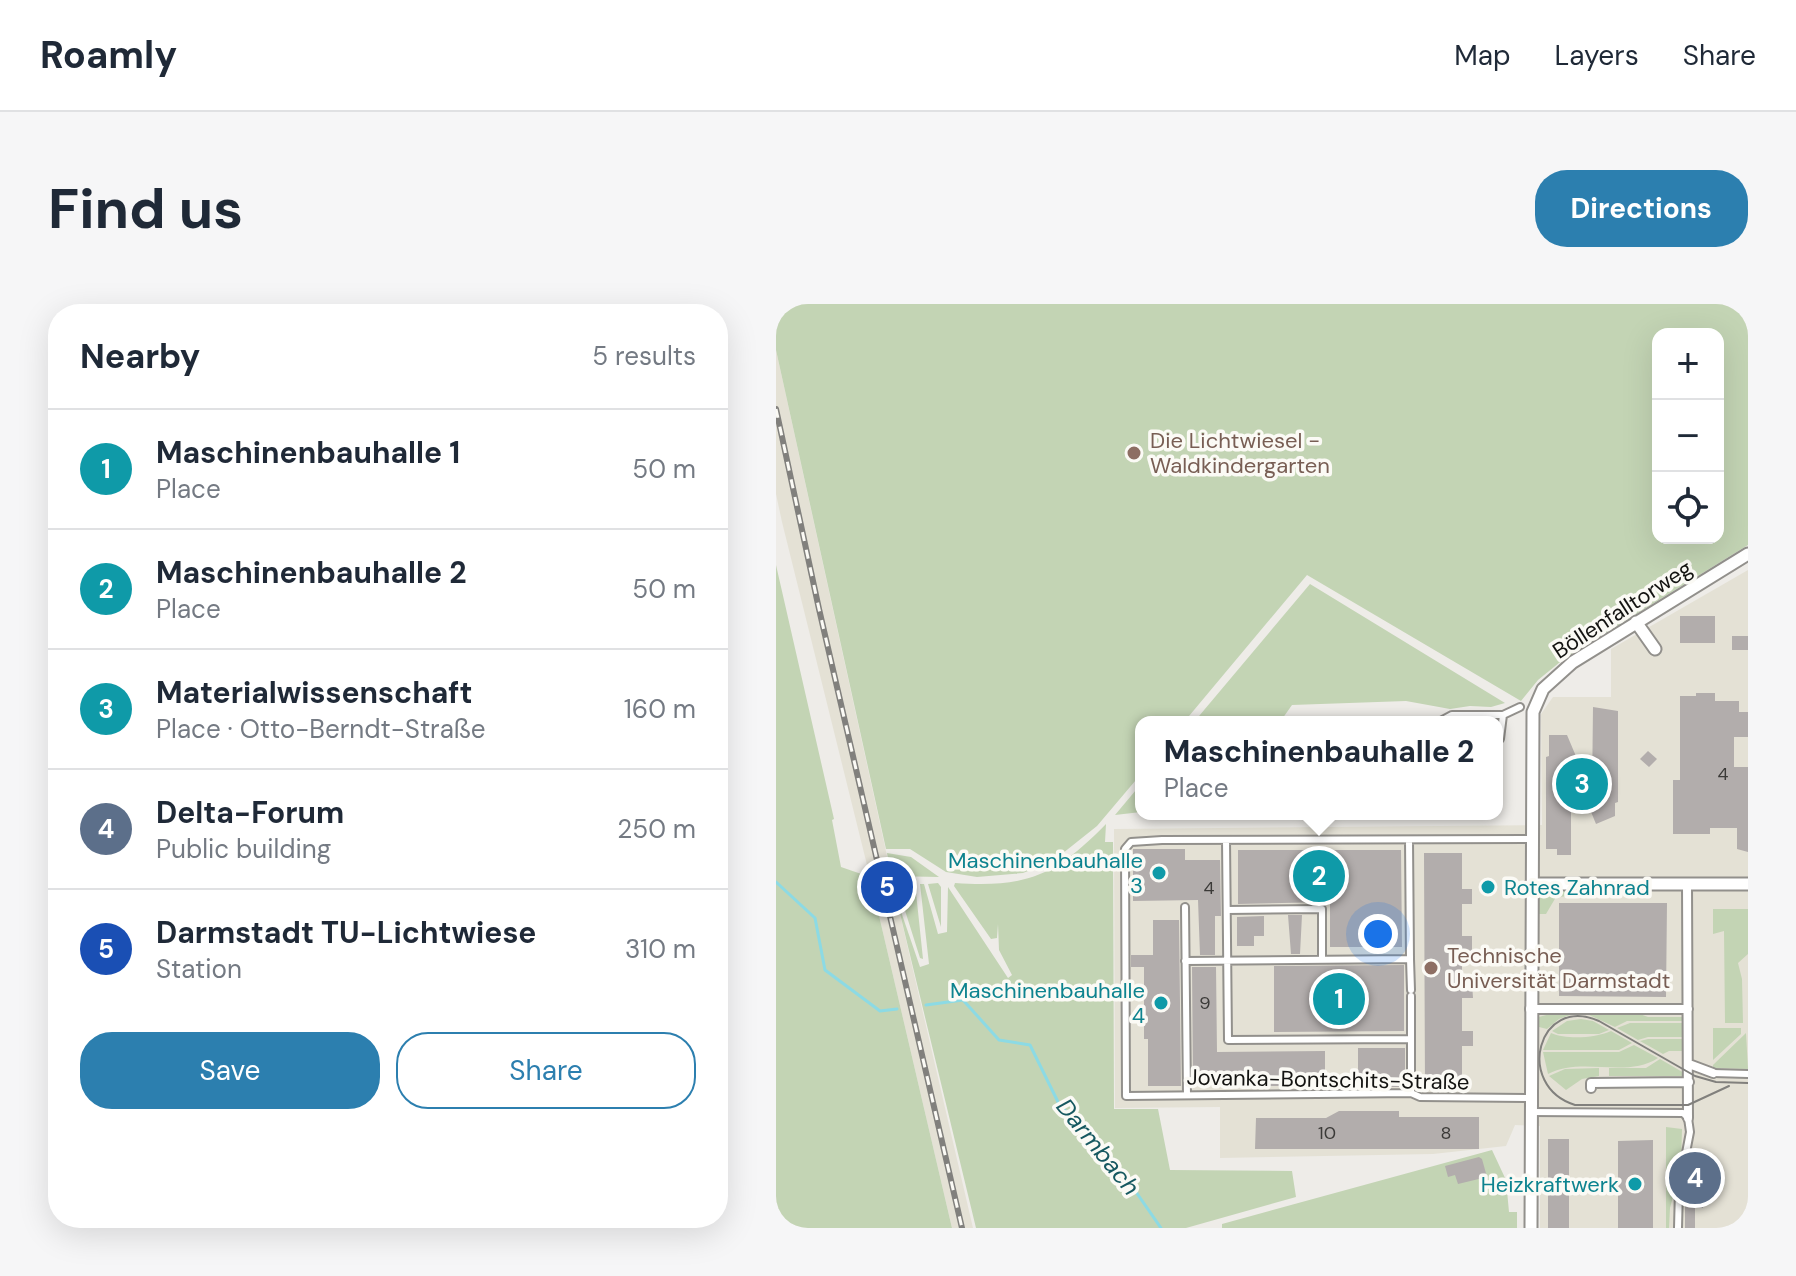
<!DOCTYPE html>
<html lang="en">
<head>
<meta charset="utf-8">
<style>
	:root { --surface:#fff; --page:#f6f6f7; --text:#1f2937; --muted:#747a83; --line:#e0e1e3; --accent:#2c7faf }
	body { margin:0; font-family:"DM Sans",sans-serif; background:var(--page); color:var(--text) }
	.controls { position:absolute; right:24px; top:24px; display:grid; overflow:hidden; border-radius:16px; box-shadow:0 8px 32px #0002 }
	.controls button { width:72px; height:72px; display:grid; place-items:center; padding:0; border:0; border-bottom:2px solid var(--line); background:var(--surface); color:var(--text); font:40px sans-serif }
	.you { position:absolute; left:602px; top:630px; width:28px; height:28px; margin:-20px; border:6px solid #fff; border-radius:50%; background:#1a73e8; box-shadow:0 0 0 12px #1a73e833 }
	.badge { display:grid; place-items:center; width:52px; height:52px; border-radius:50%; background:var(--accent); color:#fff; font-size:26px; font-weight:700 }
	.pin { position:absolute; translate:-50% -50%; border:4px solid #fff; box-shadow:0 2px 8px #0006 }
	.popup { position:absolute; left:359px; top:412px; width:368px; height:104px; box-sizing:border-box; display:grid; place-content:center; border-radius:16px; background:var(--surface); filter:drop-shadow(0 2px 6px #0005); font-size:26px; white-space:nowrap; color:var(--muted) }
	.popup b { font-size:30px; color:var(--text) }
	.popup::after { content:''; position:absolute; left:50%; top:100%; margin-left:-16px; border:16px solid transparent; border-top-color:var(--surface) }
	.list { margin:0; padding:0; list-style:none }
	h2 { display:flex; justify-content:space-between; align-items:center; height:104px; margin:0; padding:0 32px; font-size:34px }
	h2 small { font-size:26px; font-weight:400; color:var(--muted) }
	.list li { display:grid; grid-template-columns:52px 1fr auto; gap:24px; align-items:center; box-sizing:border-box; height:120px; padding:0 32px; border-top:2px solid var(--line) }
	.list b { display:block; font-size:30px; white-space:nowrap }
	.list p { margin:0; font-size:26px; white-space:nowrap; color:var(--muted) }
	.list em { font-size:26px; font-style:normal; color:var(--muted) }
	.actions { display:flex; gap:16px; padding:24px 32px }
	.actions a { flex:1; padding:18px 0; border:2px solid var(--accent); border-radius:32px; text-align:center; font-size:28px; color:var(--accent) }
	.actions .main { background:var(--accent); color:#fff }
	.icon { flex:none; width:44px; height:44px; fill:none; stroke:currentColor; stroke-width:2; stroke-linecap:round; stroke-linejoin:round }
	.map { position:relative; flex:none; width:972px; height:924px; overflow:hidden; border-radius:32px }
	header { display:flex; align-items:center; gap:48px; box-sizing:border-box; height:112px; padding:0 40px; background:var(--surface); border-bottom:2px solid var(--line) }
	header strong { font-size:38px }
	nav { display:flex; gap:44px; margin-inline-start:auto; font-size:28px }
	.intro { display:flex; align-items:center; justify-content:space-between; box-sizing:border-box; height:192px; padding:0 48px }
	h1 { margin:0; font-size:56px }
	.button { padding:20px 36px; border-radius:32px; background:var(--accent); color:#fff; font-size:28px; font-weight:700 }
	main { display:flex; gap:48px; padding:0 48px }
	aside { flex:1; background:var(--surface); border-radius:32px; box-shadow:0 8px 32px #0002 }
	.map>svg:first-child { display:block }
	.built { fill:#e4e1d5 }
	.green { fill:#c3d4b4; fill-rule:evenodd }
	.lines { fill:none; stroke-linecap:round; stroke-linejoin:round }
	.stream { stroke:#8cdae4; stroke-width:3 }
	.building { fill:#b2adac }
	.service-casing { stroke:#92908c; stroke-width:10 }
	.pedestrian-casing { stroke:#92908c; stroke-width:12 }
	.minor-casing { stroke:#92908c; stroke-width:15 }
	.service { stroke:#fff; stroke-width:6 }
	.pedestrian { stroke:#fff; stroke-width:8 }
	.minor { stroke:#fff; stroke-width:11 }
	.tram { stroke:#81807d; stroke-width:2 }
	.rail-casing { stroke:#81807d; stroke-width:6 }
	.rail { stroke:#fbfaf5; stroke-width:3; stroke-dasharray:9; stroke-linecap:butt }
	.education-dot { fill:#8d6e63; stroke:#fbfaf5; stroke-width:3 }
	.culture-dot { fill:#0f9aa8; stroke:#fbfaf5; stroke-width:3 }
	.labels { text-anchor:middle; stroke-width:7; stroke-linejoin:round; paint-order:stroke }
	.number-label { font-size:18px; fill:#3b3a38 }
	.education-label { font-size:22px; fill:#785e54; stroke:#fbfaf5; text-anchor:start }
	.street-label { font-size:22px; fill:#131311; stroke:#fbfaf5 }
	.culture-label { font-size:22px; fill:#0d838f; stroke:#fbfaf5; text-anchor:end }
	.water-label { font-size:24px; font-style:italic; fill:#165860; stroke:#fbfaf5 }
</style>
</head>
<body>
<header>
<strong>Roamly</strong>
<nav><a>Map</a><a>Layers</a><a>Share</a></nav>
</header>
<div class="intro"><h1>Find us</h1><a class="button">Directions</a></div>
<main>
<aside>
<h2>Nearby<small>5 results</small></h2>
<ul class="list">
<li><span class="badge" style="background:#0f9aa8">1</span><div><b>Maschinenbauhalle 1</b><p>Place</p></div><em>50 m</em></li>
<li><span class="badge" style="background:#0f9aa8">2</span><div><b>Maschinenbauhalle 2</b><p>Place</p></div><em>50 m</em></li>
<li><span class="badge" style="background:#0f9aa8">3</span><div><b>Materialwissenschaft</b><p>Place · Otto-Berndt-Straße</p></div><em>160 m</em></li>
<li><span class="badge" style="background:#5c6f8a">4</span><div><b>Delta-Forum</b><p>Public building</p></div><em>250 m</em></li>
<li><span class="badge" style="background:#1a4fb4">5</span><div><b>Darmstadt TU-Lichtwiese</b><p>Station</p></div><em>310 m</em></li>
</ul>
<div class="actions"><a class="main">Save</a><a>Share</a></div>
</aside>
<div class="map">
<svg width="972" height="924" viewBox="0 0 972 924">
	<rect width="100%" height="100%" fill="#eeece8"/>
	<path class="built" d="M0 46 120 593 197 924H176L94 573 6 218 0 190Z
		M972 266V924H764V822L739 821 730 842 657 850 444 854V803L339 804 338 525 766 521 765 410 777 393H835V345Z"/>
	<path class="green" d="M0 0H972V241L789 354 762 376 745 397 531 271 408 418H365V470L321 522 277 557 247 569 201 573 170 568 134 545H110L0 46ZM882 30H942V234H882Z
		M0 261 58 515 56 516 65 563 94 573 176 924H0Z
		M534 280 729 399 715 403 694 402 674 405 630 397 516 401 504 418H418Z
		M365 480V508L339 511Z
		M330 520 329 538H337L338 805H382L394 866 516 867 520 893 410 924H200L120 593 144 663 153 660 144 580H148L162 630 171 628 172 583 232 674 236 671 223 646 222 620 221 634 215 635 178 582 179 579C252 584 280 571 330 520Z
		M111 549 135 553 163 573 115 572Z
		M120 578 139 579 147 655 144 654Z
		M162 579 165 583V623L152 580Z
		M831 585V590L780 593 770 610H760V596L772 586Z
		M937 605H972V650L962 659 966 675 967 719H949L948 627 937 630Z
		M861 709 872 713H907V717H851L839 723 811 710Z
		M774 710H797L783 715 771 725 759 722V714Z
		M805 715 817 717 833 726 823 730H782L776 727 791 717Z
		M854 719H907V733H872L862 736 841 724Z
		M965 724V730L937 756V724Z
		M835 727 856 739 843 746H767L775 729C791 736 819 734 835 727Z
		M970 729 972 765 937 764V761Z
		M872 735H907V747H893L887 750 864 737Z
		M858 741 882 754C850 775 806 752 772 770L767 748H843Z
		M884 755 908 769V772H833V764H870Z
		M823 764V772L806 775 790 786 773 772 789 765Z
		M890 823 906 825 905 862 894 904 893 924H890Z
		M716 846 730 876 733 908H741V924H446V920Z"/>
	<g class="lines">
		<path class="stream" d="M0 578 39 614 49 666 104 707 121 705
			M150 701 187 696 223 736 254 741 284 802 314 829 342 862 385 924"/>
	</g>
	<path class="building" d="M904 312H939V339H904Z
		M956 332H972V346H956Z
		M920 389H939V397H963V408H972V433H958V463H972V548L961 545V524H934V530H897V476H904V392H920Z
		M817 403 842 407V498L839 499V512L820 520 795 459V551H781V545H770V453L773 452V431H791L816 490Z
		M872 447 881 455 873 463 864 455Z
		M357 545H409V556H444L445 612H439V651H424L422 596 357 597Z
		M462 546H625L626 643H554V598L462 600Z
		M648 549H686V585H696V600H686V632H696V647H686V679H696L697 694H686V727H697V742H686V784L649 785Z
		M783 599H891L890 693 783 692Z
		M512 611H526L524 650H515Z
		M488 612V632H478V642H461V613Z
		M377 616H403L405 782H372V735H368V663H355V651H377Z
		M628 661V727L498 728V662Z
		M416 663H440L441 748 549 747V782H417Z
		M582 744H629V783H582Z
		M563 807H623V813H703V845H479L480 814H550Z
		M772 835H793V924H772Z
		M877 836V924H842V837Z
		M703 853 706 855 711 873 682 880 679 871 672 873 669 862Z
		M924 862 927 904H919V924H909V892H914L913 863Z"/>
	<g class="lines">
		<defs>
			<path id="service" d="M663 418 676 411H727
				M724 435 727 411 744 403
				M450 536 452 736 635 735V789
				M409 603 411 791
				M451 606 546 605V655
				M634 655 635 686
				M409 657 634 655 633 536
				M635 692V735
				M937 769 972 770
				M754 794 644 793 635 789 350 792 349 545 355 538 386 536 755 535
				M754 808 907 809 912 814 914 828 903 885 902 924"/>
			<path id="pedestrian" d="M911 580 912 814
				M754 705H912
				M913 760 937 769
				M815 784V779L913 778"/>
			<path id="minor" d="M860 318 879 345
				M755 580H972
				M755 924 757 408 767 385 797 358 972 250"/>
		</defs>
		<use href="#service" class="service-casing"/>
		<use href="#pedestrian" class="pedestrian-casing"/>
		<use href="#minor" class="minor-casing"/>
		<use href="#service" class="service"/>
		<use href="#pedestrian" class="pedestrian"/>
		<use href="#minor" class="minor"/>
		<path class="tram" d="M953 782 912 801H799C738 782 762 690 823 717L919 772 940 778 972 779"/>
		<defs>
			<path id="rail" d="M0 105 43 305 186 924"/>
		</defs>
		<use href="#rail" class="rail-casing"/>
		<use href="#rail" class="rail"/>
	</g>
	<g class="education-dot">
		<circle cx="358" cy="149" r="8"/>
		<circle cx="655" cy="664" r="8"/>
	</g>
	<g class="culture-dot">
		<circle cx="383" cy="569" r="8"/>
		<circle cx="712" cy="583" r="8"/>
		<circle cx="385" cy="699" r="8"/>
		<circle cx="859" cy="880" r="8"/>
	</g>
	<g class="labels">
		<g class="number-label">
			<text x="947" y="476">4</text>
			<text x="433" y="590">4</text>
			<text x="429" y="705">9</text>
			<text x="551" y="835">10</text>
			<text x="670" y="835">8</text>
		</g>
		<g class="education-label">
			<text x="374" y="144">Die Lichtwiesel -<tspan x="374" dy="25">Waldkindergarten</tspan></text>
			<text x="671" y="659">Technische<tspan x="671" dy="25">Universität Darmstadt</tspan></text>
		</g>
		<g class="street-label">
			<text transform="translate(846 305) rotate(-33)" y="8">Böllenfalltorweg</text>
			<text transform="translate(552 775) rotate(1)" y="8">Jovanka-Bontschits-Straße</text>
		</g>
		<g class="culture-label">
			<text x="367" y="564">Maschinenbauhalle<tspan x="367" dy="25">3</tspan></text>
			<text x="728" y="591" text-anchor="start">Rotes Zahnrad</text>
			<text x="369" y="694">Maschinenbauhalle<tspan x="369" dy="25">4</tspan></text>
			<text x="843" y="888">Heizkraftwerk</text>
		</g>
		<g class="water-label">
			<text transform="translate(322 843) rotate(51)" y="8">Darmbach</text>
		</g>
	</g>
</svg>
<div class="controls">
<button>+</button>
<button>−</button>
<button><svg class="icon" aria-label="locate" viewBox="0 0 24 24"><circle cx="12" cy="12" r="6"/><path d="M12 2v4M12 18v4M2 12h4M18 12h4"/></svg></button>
</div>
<div class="you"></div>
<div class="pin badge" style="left:563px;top:695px;background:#0f9aa8">1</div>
<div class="pin badge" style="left:543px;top:572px;background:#0f9aa8">2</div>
<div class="popup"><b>Maschinenbauhalle 2</b>Place</div>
<div class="pin badge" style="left:806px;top:480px;background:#0f9aa8">3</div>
<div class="pin badge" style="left:919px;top:874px;background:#5c6f8a">4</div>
<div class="pin badge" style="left:111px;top:583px;background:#1a4fb4">5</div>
</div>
</main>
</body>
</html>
